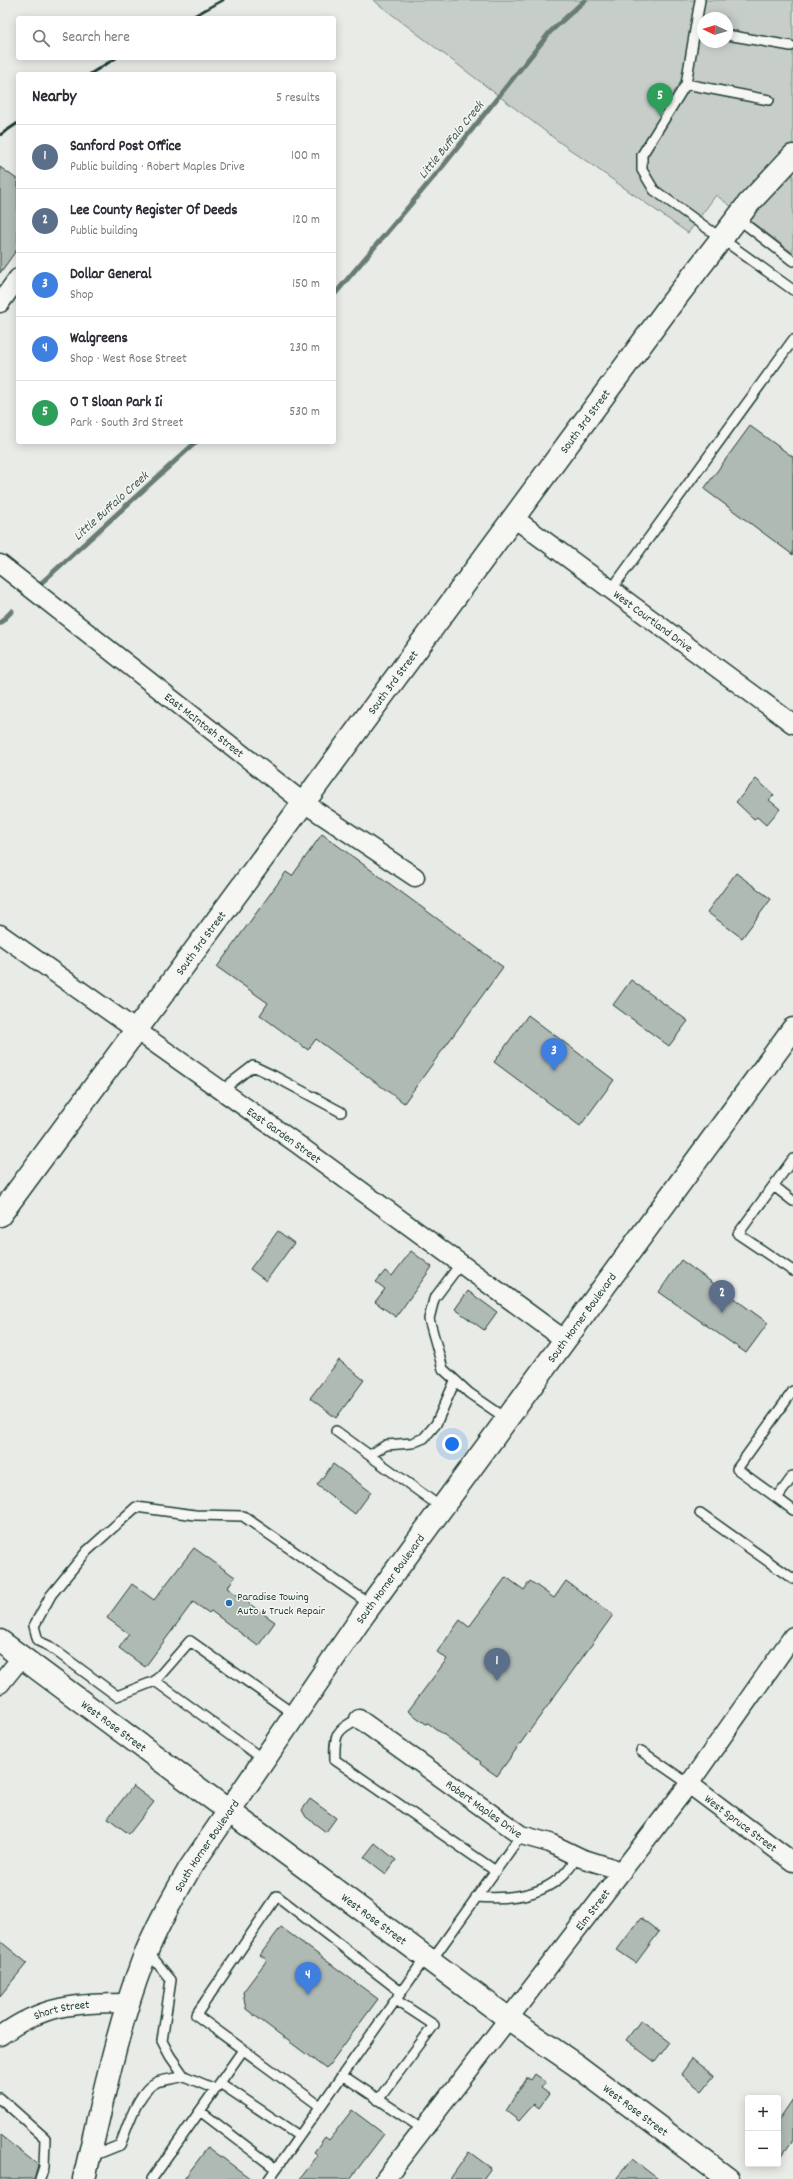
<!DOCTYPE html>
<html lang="en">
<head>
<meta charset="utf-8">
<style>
	:root { --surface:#fff; --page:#f7f7f7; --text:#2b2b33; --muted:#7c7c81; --line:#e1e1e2; --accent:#0b8043 }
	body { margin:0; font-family:Dekko,sans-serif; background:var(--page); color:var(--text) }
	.controls { position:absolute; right:12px; bottom:12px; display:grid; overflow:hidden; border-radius:4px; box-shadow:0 2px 10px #0003 }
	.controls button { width:36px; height:36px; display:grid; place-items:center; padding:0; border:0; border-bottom:1px solid var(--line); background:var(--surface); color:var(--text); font:20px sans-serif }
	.compass { position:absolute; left:697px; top:12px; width:36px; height:36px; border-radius:50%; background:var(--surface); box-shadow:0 2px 10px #0003; rotate:274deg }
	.you { position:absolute; left:452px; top:1444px; width:14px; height:14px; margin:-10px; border:3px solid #fff; border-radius:50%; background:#1a73e8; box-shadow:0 0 0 6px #1a73e833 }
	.badge { display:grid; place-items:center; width:26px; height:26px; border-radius:50%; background:var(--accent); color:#fff; font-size:13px; font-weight:700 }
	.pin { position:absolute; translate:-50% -33px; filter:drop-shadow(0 1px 2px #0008) }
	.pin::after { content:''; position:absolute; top:21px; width:14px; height:12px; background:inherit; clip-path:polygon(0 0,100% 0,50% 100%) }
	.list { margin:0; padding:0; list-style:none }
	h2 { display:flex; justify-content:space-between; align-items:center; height:52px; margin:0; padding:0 16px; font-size:17px }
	h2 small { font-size:13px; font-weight:400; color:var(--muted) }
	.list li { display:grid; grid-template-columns:26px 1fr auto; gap:12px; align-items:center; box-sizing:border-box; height:64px; padding:0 16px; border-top:1px solid var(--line) }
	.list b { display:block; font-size:15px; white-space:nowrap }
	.list p { margin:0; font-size:13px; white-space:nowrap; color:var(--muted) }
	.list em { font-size:13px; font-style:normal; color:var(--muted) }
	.icon { flex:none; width:22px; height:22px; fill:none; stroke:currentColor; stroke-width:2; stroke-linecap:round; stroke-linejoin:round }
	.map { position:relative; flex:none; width:793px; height:2179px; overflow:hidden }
	.search { position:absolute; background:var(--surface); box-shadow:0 2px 10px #0003; left:16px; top:16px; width:320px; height:44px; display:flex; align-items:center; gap:10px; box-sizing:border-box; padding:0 14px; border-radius:4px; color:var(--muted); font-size:15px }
	.panel { position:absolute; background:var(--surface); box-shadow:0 2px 10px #0003; left:16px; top:72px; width:320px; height:372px; border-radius:4px }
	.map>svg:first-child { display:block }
	.green { fill:#c7cec9; stroke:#73867e; fill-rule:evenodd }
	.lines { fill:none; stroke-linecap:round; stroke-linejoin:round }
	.stream { stroke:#687c75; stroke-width:5 }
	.building { fill:#b0bab5; stroke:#1f3d34 }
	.service-casing { stroke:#1f3d34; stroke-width:12 }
	.minor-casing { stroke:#1f3d34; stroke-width:21 }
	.tertiary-casing { stroke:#1f3d34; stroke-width:25 }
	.primary-casing { stroke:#1f3d34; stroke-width:25 }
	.service { stroke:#f6f6f2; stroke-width:9 }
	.minor { stroke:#f6f6f2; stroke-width:18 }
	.tertiary { stroke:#f6f6f2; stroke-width:22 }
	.primary { stroke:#f6f6f2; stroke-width:22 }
	.rail { stroke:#1f3d34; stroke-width:3 }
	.poi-dot { fill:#1f6fb2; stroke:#f6f6f2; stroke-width:1.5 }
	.labels { text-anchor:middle; stroke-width:3; stroke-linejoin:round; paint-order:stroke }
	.street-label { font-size:12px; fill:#1f3d34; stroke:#f6f6f2 }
	.poi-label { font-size:12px; fill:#1f3d34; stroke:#f6f6f2; text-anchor:start }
	.water-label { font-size:13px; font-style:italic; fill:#445c54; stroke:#f6f6f2 }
</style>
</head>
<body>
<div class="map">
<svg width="793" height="2179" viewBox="0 0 793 2179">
	<rect width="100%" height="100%" fill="#e9ebe7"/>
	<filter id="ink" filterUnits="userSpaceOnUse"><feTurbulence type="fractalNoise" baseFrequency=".025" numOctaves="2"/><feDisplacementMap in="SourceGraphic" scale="8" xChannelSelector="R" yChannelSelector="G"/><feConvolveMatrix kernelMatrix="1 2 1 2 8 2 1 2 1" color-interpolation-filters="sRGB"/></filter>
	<g filter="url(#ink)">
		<path class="green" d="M373 0H793V253L716 195 688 233 558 141ZM703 18H727V42H703Z"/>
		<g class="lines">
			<path class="stream" d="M334 295 443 166 550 32 585 0
				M39 585 196 442
				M0 623 12 611"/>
		</g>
		<path class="building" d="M0 167 18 180V248L0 273Z
			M750 426 793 457V555L704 489Z
			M756 779 774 795 769 800 780 809 766 825 757 817 754 819 736 802Z
			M322 834 503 967 404 1103 316 1039 308 1050 260 1015 268 1003 217 967 286 872 292 876Z
			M736 873 771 899 742 938 707 912Z
			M631 980 688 1021 669 1046 613 1005Z
			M528 1015 614 1080 580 1126 494 1062Z
			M278 1231 294 1243 266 1281 250 1269Z
			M411 1251 432 1267 396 1317 375 1302 385 1289 376 1282 385 1271 392 1276Z
			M681 1260 768 1323 746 1353 659 1292Z
			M468 1291 497 1312 484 1330 455 1309Z
			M339 1360 364 1380 336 1418 310 1398Z
			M333 1464 371 1492 355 1514 317 1485Z
			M194 1548 235 1577 227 1588 275 1622 258 1646 211 1611 209 1613 193 1602 145 1667 119 1648 129 1634 107 1618 132 1584 154 1600Z
			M506 1577 524 1590 530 1581 554 1598 566 1581 613 1615 497 1776 480 1764 481 1762 428 1723 426 1724 408 1711 447 1659 437 1652 460 1620 469 1627Z
			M133 1786 154 1802 129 1834 108 1818Z
			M310 1799 336 1818 326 1832 306 1817 302 1810Z
			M375 1843 396 1860 386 1874 364 1857Z
			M641 1918 659 1932 636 1963 617 1950Z
			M281 1927 378 1999 326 2069 246 2009 243 1992 267 1960 260 1955Z
			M0 1941 27 1963 0 1996Z
			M641 2020 670 2042 655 2062 626 2040Z
			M692 2059 714 2076 702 2091 681 2074Z
			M535 2074 546 2082 541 2088 549 2094 539 2108 534 2104 519 2121 506 2111 527 2077 531 2080Z
			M793 2099V2140L778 2161V2121Z
			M352 2110 384 2134 350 2179H300L318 2155 314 2152 325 2137 329 2140Z
			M0 2135 38 2165 34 2179H0Z
			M208 2147 251 2179H184Z
			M469 2152 491 2168 483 2179H450Z
			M632 2159 658 2179H616Z"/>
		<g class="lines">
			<defs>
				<path id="service" d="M700 0 686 84 642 155V170L654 190 793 290
					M727 35 791 46
					M686 84 769 100
					M737 218 793 261
					M611 590 793 340
					M224 1091 231 1083 253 1066 274 1076 341 1112
					M793 1159 738 1234 793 1271
					M774 1186 793 1201
					M461 1263 434 1299 429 1319 443 1369 469 1393 507 1419
					M336 1431 442 1508
					M370 1455 386 1445 412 1443 424 1438 436 1424 455 1381
					M793 1476 777 1498 793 1510
					M777 1498 737 1469 793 1391
					M700 1513 793 1579
					M155 1681 117 1696 49 1646 38 1641 34 1626 51 1595 87 1551 136 1507 195 1515 243 1516 371 1605
					M359 1719C336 1729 334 1735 335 1760L494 1870
					M641 1751 689 1784
					M264 1760 155 1681 190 1641 295 1715
					M476 1897C515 1900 557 1895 577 1856
					M148 1952 171 1980 162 2041 170 2056 184 2076 215 2089
					M431 1961 521 1835
					M342 2075 423 2129
					M220 2083 299 2136
					M0 2098 45 2138 44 2167 40 2179
					M378 2100 434 2025 396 2000
					M320 2106 196 2015 277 1896 401 1992
					M200 2111 276 2169
					M90 2157 120 2145C128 2126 138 2090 157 2082 166 2079 176 2079 184 2076
					M152 2179 243 2050
					M269 2179 426 1957"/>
				<g id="minor">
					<path d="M0 303 18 278"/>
					<path id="s1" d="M514 518 793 724"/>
					<path id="s2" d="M0 564 304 803 415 877"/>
					<path id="s3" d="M0 934 296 1143 565 1340"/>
					<path d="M0 1684 21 1658"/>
					<path id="s4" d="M359 1719 521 1835 550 1843 581 1858 622 1871"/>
					<path id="s5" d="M689 1784 793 1862"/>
					<path id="s6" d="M0 2036C43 2004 78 2003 129 2003"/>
					<path id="s7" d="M385 2179 689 1784 793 1636"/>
				</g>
				<g id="tertiary">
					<path id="s8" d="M0 1215 671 304 749 203 793 156"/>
					<path id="s9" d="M0 1641 509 2019 576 2065 728 2179"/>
				</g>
				<g id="primary">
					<path id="s10" d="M84 2179C101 2108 116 2031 142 1963 155 1929 172 1899 190 1868L364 1614 793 1029"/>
				</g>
			</defs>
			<use href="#service" class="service-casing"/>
			<use href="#minor" class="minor-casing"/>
			<use href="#tertiary" class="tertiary-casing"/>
			<use href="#primary" class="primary-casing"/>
			<use href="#service" class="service"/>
			<use href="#minor" class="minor"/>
			<use href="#tertiary" class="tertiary"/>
			<use href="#primary" class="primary"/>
			<path class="rail" d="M190 18 223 0
				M90 74 116 58
				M0 135 18 123"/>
		</g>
	</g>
	<circle class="poi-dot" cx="229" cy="1603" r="4"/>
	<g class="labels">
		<g class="street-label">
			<text dy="4" stroke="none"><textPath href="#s8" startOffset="986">South 3rd Street</textPath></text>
			<text dy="4" stroke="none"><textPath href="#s1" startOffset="173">West Courtland Drive</textPath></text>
			<text dy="4" stroke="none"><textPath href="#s8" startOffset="662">South 3rd Street</textPath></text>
			<text dy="4" stroke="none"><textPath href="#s2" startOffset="260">East McIntosh Street</textPath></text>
			<text dy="4" stroke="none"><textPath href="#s8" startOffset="338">South 3rd Street</textPath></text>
			<text dy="4" stroke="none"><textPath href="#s3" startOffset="348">East Garden Street</textPath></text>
			<text dy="4" stroke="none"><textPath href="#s10" startOffset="1006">South Horner Boulevard</textPath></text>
			<text dy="4" stroke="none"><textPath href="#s10" startOffset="682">South Horner Boulevard</textPath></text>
			<text dy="4" stroke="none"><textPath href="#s9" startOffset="142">West Rose Street</textPath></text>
			<text dy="4" stroke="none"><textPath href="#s4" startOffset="154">Robert Maples Drive</textPath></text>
			<text dy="4" stroke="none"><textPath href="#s5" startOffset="65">West Spruce Street</textPath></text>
			<text dy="4" stroke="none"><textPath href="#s10" startOffset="358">South Horner Boulevard</textPath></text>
			<text dy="4" stroke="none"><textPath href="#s7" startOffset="340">Elm Street</textPath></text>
			<text dy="4" stroke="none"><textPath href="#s9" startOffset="466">West Rose Street</textPath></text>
			<text dy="4" stroke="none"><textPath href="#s6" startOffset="68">Short Street</textPath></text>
			<text dy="4" stroke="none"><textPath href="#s9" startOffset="790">West Rose Street</textPath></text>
		</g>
		<g class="poi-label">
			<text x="237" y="1600">Paradise Towing<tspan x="237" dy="14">Auto &amp; Truck Repair</tspan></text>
		</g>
		<g class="water-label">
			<text transform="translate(450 139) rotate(-51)" y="5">Little Buffalo Creek</text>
			<text transform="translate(110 505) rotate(-42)" y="5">Little Buffalo Creek</text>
		</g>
	</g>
</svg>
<div class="controls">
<button>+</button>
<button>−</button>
</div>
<svg class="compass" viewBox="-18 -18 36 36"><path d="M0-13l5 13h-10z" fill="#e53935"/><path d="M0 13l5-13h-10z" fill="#7c7c81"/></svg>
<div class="you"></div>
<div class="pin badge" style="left:497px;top:1681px;background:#5c6f8a">1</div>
<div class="pin badge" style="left:722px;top:1313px;background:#5c6f8a">2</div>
<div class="pin badge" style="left:554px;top:1071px;background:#3f7fe0">3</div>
<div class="pin badge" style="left:308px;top:1995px;background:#3f7fe0">4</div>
<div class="pin badge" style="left:660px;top:116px;background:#2e9e5b">5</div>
<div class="search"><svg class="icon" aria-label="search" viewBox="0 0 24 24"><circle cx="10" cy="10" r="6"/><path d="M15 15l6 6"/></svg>Search here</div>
<section class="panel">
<h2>Nearby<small>5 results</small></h2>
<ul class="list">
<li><span class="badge" style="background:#5c6f8a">1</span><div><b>Sanford Post Office</b><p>Public building · Robert Maples Drive</p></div><em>100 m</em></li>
<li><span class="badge" style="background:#5c6f8a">2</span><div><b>Lee County Register Of Deeds</b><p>Public building</p></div><em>120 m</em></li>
<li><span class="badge" style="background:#3f7fe0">3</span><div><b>Dollar General</b><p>Shop</p></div><em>150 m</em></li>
<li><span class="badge" style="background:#3f7fe0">4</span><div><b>Walgreens</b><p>Shop · West Rose Street</p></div><em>230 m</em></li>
<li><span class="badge" style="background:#2e9e5b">5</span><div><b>O T Sloan Park Ii</b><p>Park · South 3rd Street</p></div><em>530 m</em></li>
</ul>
</section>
</div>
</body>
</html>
